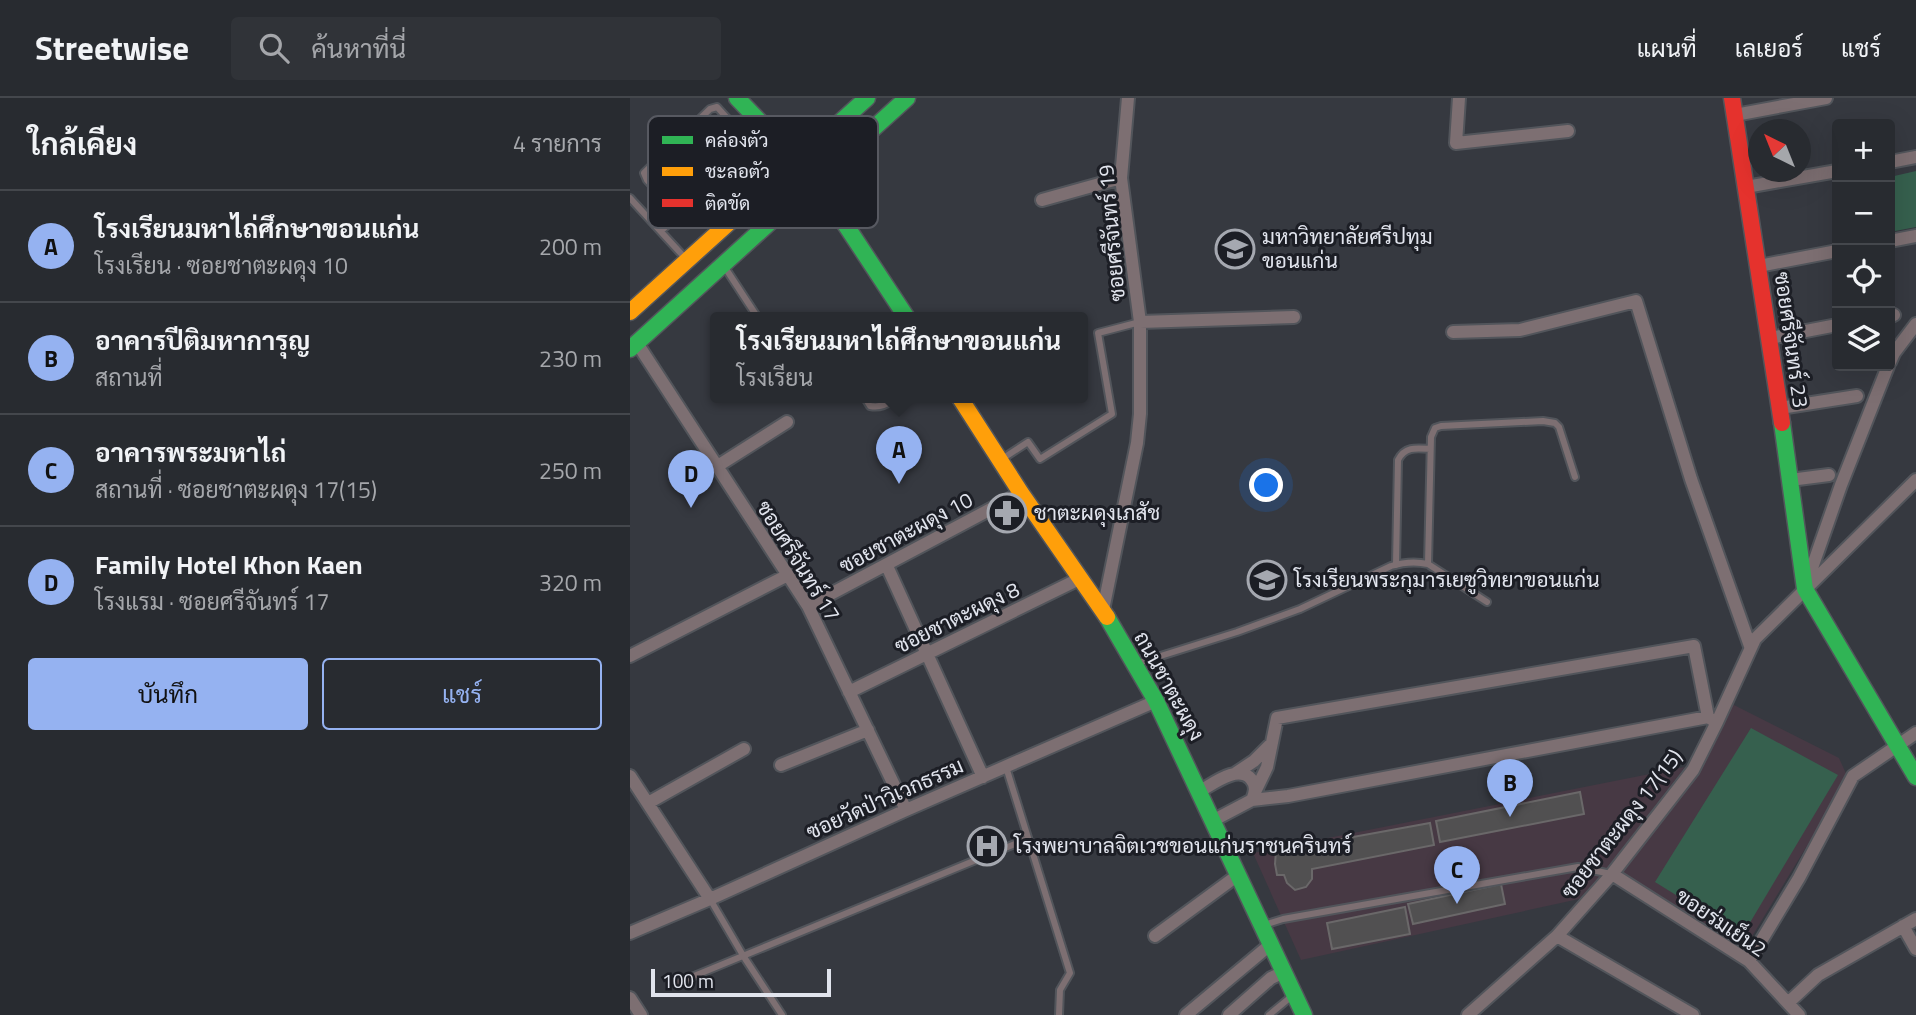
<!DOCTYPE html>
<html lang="th">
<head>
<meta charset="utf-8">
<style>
	:root { --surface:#282b30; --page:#303338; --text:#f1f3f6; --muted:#a5a7ab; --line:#44474c; --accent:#95b2f1 }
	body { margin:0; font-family:"Titillium Web",Sarabun,sans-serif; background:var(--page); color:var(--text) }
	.controls { position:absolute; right:21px; top:21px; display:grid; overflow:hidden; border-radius:7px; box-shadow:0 7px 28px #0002 }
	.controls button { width:63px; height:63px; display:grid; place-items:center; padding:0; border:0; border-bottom:2px solid var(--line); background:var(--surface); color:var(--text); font:35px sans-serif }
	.compass { position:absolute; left:1118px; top:21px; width:63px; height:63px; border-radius:50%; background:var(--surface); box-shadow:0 7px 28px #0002; rotate:317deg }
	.scale { position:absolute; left:21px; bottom:18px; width:180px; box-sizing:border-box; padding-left:7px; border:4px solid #e1e4ed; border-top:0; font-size:19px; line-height:24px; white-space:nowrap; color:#e1e4ed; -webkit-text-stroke:5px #1c1e25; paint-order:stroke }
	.you { position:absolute; left:637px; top:388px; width:24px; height:24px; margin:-18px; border:5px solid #fff; border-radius:50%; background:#1a73e8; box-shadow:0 0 0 10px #1a73e833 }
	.badge { display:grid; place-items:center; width:46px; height:46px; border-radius:50%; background:var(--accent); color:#111; font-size:23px; font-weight:700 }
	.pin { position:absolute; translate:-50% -58px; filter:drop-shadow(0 2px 4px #0008) }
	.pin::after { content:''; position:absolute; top:37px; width:24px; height:21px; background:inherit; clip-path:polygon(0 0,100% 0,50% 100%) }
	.popup { position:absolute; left:80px; top:214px; width:378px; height:91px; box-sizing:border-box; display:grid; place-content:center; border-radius:7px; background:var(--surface); filter:drop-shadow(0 2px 5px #0005); font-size:23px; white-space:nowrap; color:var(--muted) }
	.popup b { font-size:26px; color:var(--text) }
	.popup::after { content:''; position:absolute; left:50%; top:100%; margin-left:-14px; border:14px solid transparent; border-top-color:var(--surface) }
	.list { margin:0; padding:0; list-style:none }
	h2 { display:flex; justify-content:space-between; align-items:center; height:91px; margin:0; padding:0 28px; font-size:30px }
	h2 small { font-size:23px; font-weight:400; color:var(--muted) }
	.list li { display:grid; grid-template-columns:46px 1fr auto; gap:21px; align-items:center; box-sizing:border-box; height:112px; padding:0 28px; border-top:2px solid var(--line) }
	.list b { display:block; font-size:26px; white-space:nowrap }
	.list p { margin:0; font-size:23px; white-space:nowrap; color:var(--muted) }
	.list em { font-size:23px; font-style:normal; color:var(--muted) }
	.actions { display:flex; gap:14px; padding:21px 28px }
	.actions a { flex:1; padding:16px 0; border:2px solid var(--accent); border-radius:7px; text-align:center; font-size:24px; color:var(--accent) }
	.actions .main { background:var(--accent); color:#111 }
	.icon { flex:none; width:38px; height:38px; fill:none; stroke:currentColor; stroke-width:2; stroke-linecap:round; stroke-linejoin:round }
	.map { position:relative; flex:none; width:1286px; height:917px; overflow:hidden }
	header { display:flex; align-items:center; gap:42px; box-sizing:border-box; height:98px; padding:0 35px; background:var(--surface); border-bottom:2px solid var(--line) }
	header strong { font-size:33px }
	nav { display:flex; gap:38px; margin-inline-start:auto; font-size:24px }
	.search { width:490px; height:63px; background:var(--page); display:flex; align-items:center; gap:18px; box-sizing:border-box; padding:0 24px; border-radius:7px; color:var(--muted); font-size:26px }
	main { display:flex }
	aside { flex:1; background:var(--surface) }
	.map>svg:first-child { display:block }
	.education { fill:#473944 }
	.green { fill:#36604e }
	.building { fill:#515051; stroke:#6a6869; stroke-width:2 }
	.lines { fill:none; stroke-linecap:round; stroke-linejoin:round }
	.lane-casing { stroke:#52555b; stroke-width:10 }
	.street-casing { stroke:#52555b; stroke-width:16 }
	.fast-casing { stroke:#52555b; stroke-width:19 }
	.slow-casing { stroke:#52555b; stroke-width:19 }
	.jam-casing { stroke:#52555b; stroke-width:19 }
	.lane { stroke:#7d6f72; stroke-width:6 }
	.street { stroke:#7d6f72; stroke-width:12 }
	.fast { stroke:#30b455; stroke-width:16 }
	.slow { stroke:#ff9f0a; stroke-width:16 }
	.jam { stroke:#e5322d; stroke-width:16 }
	.labels { text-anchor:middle; stroke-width:6; stroke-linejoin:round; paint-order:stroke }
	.street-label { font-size:21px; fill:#e1e4ed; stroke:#1c1e25 }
	.poi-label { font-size:21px; fill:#e1e4ed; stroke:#1c1e25; text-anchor:start }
	.key { fill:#1c1e25; stroke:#575961; stroke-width:2 }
	.key-label { font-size:19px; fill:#e1e4ed }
</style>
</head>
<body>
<header>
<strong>Streetwise</strong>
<div class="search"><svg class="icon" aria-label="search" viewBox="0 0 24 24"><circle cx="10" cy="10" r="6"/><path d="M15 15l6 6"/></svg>ค้นหาที่นี่</div>
<nav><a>แผนที่</a><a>เลเยอร์</a><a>แชร์</a></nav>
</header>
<main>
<aside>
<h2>ใกล้เคียง<small>4 รายการ</small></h2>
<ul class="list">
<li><span class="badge">A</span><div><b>โรงเรียนมหาไถ่ศึกษาขอนแก่น</b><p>โรงเรียน · ซอยชาตะผดุง 10</p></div><em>200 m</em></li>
<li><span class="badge">B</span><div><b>อาคารปีติมหาการุญ</b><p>สถานที่</p></div><em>230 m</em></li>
<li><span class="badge">C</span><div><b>อาคารพระมหาไถ่</b><p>สถานที่ · ซอยชาตะผดุง 17(15)</p></div><em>250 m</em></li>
<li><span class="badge">D</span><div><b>Family Hotel Khon Kaen</b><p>โรงแรม · ซอยศรีจันทร์ 17</p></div><em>320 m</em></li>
</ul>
<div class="actions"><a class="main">บันทึก</a><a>แชร์</a></div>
</aside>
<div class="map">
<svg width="1286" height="917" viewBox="0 0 1286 917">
	<rect width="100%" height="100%" fill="#363940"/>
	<path class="education" d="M1100 605 1209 660 1218 680 1115 850 990 773Z
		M1055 669 974 774 949 801 671 862 623 755Z"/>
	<path class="green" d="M1286 73V129L1260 134V79Z
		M1121 630 1208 677 1112 838 1025 784Z"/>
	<path class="building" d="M950 694 954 716 810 744 806 723Z
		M800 725 804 747 682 771V781L676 789 665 792 657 785 654 777H647L645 766 646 753Z
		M871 786 875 806 783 826 778 806Z
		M775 809 780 836 702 851 697 825Z"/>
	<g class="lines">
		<defs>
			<path id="lane" d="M0 100 56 161
				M31 133 120 48 117 42 87 9 80 11 14 75 17 82 48 117
				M94 168 128 220
				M235 300 240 308C251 310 257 306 267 300
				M372 361 398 344 410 361 482 316 468 235 510 224
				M798 466 801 339 805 330 811 328 913 323 925 325 929 329 945 379
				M766 467 768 362C775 348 787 350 800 351
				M505 566 607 534 670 511 761 468C774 464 785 463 798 466L857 504
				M376 669 440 875 430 892 429 917
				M80 801 114 859 152 917
				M634 827 653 821 948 769 981 776
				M47 885 397 741
				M639 917 662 898"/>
			<path id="street" d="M829 0 826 45 938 33
				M1105 17 1196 0
				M1260 64 1286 59
				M1116 89 1207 73
				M412 102 491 80
				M1260 143 1286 138
				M1129 168 1207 153
				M1260 218 1264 217
				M510 224 664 219
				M823 234 890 232 1006 203 1061 381 1120 548
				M1140 240 1207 227
				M7 245 178 508 276 712
				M1260 264 1264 255 1286 226
				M1150 310 1227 298
				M86 369 157 324
				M1160 382 1199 377
				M257 468 353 679
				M1176 487 1211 387 1258 268
				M178 508 391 395
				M473 512 507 345 510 316V224L491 80 498 0
				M0 558 158 477
				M219 594 451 480
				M151 667 238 632
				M606 675 624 663 641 646
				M0 678 80 801
				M570 693C583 686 608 666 621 681 627 688 625 695 622 702L584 722
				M625 694 637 669 647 620 1064 548 1078 619
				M622 702 658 698 1078 619 1083 622
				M18 705 114 651
				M982 776 1119 863 1169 917
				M1273 828 1286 851
				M0 835 80 801 276 712 526 603
				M525 838 608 777
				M927 838 1063 917
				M1119 863 1169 780 1223 678 1286 635
				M0 900 11 917
				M1158 905 1188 877 1286 821
				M556 917 641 846
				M599 917 641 880 654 874
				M838 917 927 838 982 776 1063 672 1087 624 1125 541 1286 382"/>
			<path id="fast" d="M107 0 186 82 277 220
				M166 64 237 0
				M0 251 277 0
				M1152 325 1175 491 1286 679
				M477 519 526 603 674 917"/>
			<path id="slow" d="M0 214 166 64
				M330 300 391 395 477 519"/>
			<path id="jam" d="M1102 0 1152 325"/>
		</defs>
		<use href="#lane" class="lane-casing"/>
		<use href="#street" class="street-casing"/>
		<use href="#fast" class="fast-casing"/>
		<use href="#slow" class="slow-casing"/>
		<use href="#jam" class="jam-casing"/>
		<use href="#lane" class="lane"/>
		<use href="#street" class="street"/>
		<use href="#fast" class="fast"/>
		<use href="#slow" class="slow"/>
		<use href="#jam" class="jam"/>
	</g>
	<defs>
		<symbol id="school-ring" viewBox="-11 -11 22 22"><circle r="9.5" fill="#1c1e25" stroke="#a5a8b0" stroke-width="1.5"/><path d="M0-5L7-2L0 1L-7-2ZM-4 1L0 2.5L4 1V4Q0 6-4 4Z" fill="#a5a8b0"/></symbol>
		<symbol id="pharmacy-ring" viewBox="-11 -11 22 22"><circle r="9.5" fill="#1c1e25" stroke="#a5a8b0" stroke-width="1.5"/><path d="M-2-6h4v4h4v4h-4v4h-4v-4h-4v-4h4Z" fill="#a5a8b0"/></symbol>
		<symbol id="hospital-ring" viewBox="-11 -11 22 22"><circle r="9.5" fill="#1c1e25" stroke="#a5a8b0" stroke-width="1.5"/><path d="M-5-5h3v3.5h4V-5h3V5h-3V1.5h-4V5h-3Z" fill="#a5a8b0"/></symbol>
	</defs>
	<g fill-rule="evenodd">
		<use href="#school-ring" x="583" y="129" width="44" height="44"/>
		<use href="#pharmacy-ring" x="355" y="393" width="44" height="44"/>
		<use href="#school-ring" x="615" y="460" width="44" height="44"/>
		<use href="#hospital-ring" x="335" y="726" width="44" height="44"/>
	</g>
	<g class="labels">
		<g class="street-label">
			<text transform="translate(482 135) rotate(-95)" y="7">ซอยศรีจันทร์ 19</text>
			<text transform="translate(1161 242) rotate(82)" y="7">ซอยศรีจันทร์ 23</text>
			<text transform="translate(276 435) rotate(-28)" y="7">ซอยชาตะผดุง 10</text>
			<text transform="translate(168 463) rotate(58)" y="7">ซอยศรีจันทร์ 17</text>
			<text transform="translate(327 520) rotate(-26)" y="7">ซอยชาตะผดุง 8</text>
			<text transform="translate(539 588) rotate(61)" y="7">ถนนชาตะผดุง</text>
			<text transform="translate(255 701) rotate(-24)" y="7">ซอยวัดป่าวิเวกธรรม</text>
			<text transform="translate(992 726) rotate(-52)" y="7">ซอยชาตะผดุง 17(15)</text>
			<text transform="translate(1091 825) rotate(34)" y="7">ขอยร่มเย็น2</text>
		</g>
		<g class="poi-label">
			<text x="632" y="146">มหาวิทยาลัยศรีปทุม<tspan x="632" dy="24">ขอนแก่น</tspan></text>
			<text x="404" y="422">ชาตะผดุงเภสัช</text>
			<text x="664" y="489">โรงเรียนพระกุมารเยซูวิทยาขอนแก่น</text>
			<text x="384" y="755">โรงพยาบาลจิตเวชขอนแก่นราชนครินทร์</text>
		</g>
	</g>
	<rect x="18" y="18" width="230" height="112" rx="10" class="key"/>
	<rect x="32" y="38" width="31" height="8" fill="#30b455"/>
	<rect x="32" y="69" width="31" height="9" fill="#ff9f0a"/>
	<rect x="32" y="101" width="31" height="8" fill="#e5322d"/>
	<g class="key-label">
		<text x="75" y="49">คล่องตัว</text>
		<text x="75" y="80">ชะลอตัว</text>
		<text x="75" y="112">ติดขัด</text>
	</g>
</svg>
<div class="controls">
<button>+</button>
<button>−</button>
<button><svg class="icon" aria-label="locate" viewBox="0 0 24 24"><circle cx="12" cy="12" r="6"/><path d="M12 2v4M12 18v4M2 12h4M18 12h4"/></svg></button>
<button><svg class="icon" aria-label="layers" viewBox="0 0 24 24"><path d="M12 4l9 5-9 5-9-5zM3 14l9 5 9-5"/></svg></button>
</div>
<svg class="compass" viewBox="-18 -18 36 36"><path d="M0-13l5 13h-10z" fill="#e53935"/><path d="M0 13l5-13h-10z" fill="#a5a7ab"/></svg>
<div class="scale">100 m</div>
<div class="you"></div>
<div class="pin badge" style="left:269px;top:386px">A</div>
<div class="popup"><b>โรงเรียนมหาไถ่ศึกษาขอนแก่น</b>โรงเรียน</div>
<div class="pin badge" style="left:880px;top:719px">B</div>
<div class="pin badge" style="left:827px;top:806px">C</div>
<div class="pin badge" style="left:61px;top:410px">D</div>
</div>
</main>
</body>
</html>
